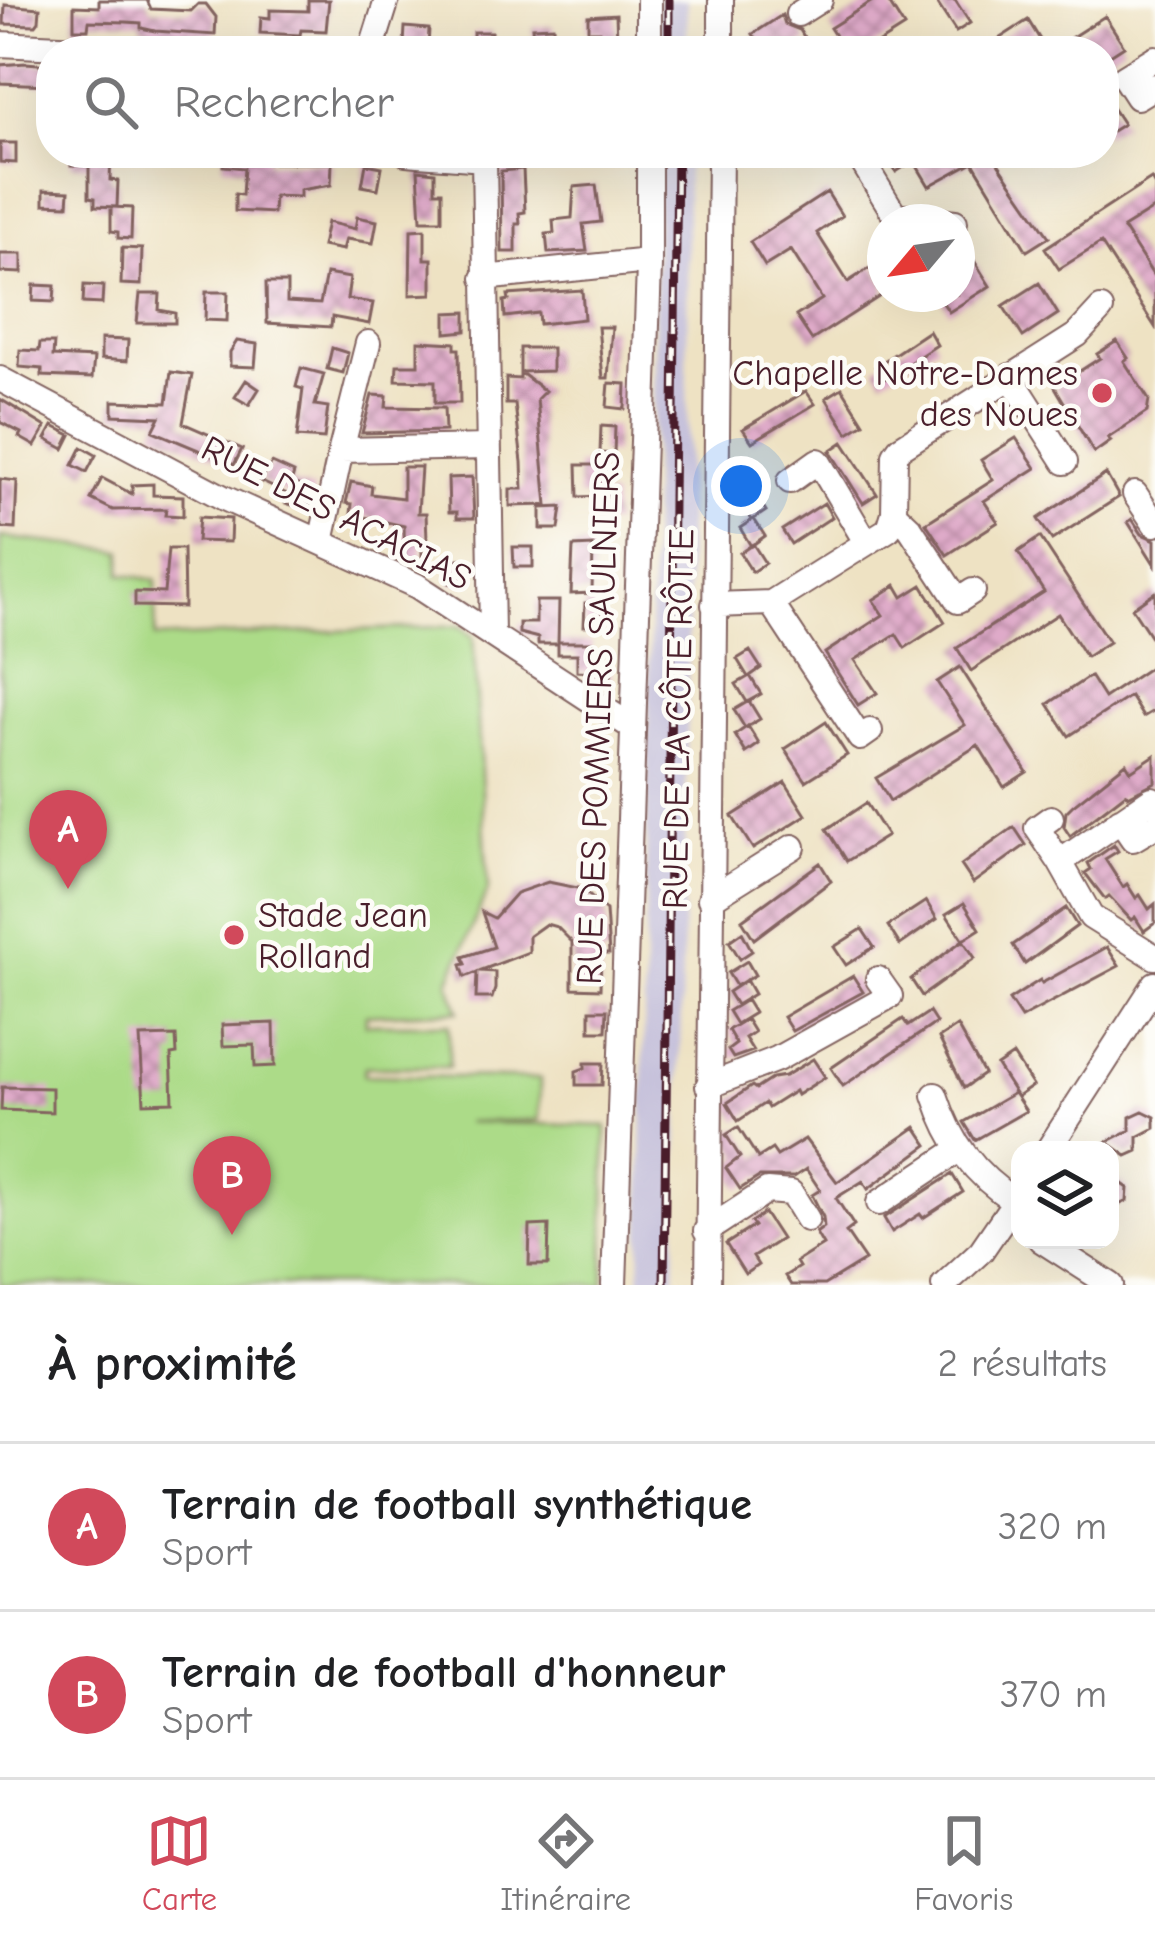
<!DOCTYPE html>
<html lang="fr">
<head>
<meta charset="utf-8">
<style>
	:root { --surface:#fff; --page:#f6f6f6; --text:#202124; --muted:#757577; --line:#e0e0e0; --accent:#d1495b }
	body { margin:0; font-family:"Comic Neue",sans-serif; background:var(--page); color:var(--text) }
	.controls { position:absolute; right:36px; bottom:36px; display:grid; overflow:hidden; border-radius:24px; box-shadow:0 12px 48px #0002 }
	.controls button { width:108px; height:108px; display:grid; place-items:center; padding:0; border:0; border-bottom:3px solid var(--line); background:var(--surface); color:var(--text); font:60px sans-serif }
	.compass { position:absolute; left:867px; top:204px; width:108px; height:108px; border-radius:50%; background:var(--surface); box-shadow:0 12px 48px #0002; rotate:241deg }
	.you { position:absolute; left:741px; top:486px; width:42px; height:42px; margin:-30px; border:9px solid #fff; border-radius:50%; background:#1a73e8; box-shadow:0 0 0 18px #1a73e833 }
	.badge { display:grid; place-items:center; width:78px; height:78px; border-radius:50%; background:var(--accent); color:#fff; font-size:39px; font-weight:700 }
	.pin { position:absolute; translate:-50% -99px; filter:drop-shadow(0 3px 6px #0008) }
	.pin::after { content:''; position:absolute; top:63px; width:42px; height:36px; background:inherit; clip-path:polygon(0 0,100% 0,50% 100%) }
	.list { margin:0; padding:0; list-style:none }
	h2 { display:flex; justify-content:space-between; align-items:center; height:156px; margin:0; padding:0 48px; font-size:51px }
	h2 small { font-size:39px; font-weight:400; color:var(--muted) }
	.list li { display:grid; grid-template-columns:78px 1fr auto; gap:36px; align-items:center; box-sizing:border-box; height:168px; padding:0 48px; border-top:3px solid var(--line) }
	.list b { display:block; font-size:45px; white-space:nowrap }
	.list p { margin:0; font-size:39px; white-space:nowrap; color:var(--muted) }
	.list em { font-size:39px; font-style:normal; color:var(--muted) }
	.icon { flex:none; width:66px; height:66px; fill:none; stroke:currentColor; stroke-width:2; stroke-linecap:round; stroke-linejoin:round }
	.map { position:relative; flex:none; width:1155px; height:1285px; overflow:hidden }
	.search { position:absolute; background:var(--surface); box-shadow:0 12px 48px #0002; left:36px; right:36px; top:36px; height:132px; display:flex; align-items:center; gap:30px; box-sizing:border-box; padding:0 42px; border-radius:48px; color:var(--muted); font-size:45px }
	.sheet { height:492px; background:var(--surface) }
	nav { display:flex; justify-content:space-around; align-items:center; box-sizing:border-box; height:168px; border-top:3px solid var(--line); background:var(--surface); font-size:33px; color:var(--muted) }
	nav a { display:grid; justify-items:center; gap:6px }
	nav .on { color:var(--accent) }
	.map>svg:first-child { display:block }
	.industrial { fill:#c5c0da }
	.pitch { fill:#acdb88; stroke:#7b7d5a; stroke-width:3 }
	.building { fill:url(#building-cross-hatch) }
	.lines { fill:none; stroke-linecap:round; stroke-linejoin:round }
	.minor-casing { stroke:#836360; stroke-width:28 }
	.minor { stroke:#fff; stroke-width:24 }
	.rail-casing { stroke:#4a1f2b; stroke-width:9 }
	.rail { stroke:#fdfcf7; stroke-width:4.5; stroke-dasharray:14; stroke-linecap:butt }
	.poi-dot { fill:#d1495b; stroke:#fdfcf7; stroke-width:4.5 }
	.labels { text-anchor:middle; stroke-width:9; stroke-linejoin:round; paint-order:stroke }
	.poi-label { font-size:36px; fill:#4a1f2b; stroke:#fdfcf7; text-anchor:end }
	.street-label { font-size:36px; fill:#4a1f2b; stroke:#fdfcf7 }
</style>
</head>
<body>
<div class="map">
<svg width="1155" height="1285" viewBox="0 0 1155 1285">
	<defs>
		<pattern id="building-cross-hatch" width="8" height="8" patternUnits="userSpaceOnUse" patternTransform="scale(3)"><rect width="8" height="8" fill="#dfaac9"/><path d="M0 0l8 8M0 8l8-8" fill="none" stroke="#b78aa3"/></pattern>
	</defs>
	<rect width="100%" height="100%" fill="#fdfcf7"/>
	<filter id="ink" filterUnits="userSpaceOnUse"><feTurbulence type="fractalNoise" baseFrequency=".00833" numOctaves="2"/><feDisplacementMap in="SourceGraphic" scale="24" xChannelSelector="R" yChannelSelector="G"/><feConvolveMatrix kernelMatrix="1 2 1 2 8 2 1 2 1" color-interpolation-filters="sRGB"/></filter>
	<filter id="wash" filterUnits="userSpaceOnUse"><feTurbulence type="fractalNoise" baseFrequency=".004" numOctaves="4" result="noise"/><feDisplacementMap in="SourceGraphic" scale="48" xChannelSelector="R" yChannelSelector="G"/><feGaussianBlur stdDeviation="2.7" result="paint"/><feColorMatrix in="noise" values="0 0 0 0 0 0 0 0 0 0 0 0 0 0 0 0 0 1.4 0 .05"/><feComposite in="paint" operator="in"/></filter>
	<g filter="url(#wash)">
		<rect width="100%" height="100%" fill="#eee2c3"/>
		<path class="industrial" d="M658 0H687V51H658Z
			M657 153H687L688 702 675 1285H640Z"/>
		<path class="pitch" d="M0 537 123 551 121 574 156 580 155 638 460 626 473 637 488 889 449 982 459 1011 366 1015V1024H449V1067H365L364 1075 540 1079 539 1120 466 1122 606 1126 604 1285H0Z"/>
		<g id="blocks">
			<path class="building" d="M99 0H147L151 9 191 11 198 4H206L216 17 215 35 155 31 141 28V23L126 22 89 21 88 29H74V6L99 7Z
				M308 0H329L326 31 301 30 300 35 260 33 261 17 270 18V10L308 11Z
				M874 0H887L904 27 866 51H845L830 28Z
				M935 0H955L970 23 956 32Z
				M5 5 40 8 39 21 36 25 4 24Z
				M616 14 617 40 599 41V31H588V16Z
				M782 15 785 24 800 30 807 42 792 51H764L753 34Z
				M1105 16 1124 46 1104 59V51H1077L1069 39Z
				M1028 20 1047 51H980Z
				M553 26 554 51H534L532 27Z
				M405 27 429 29 428 46 404 45Z
				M473 32H491L490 51H473Z
				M26 63 50 65 49 85 0 83V65Z
				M1104 95 1123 124 1104 136Z
				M0 143H16V163L0 162Z
				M71 153H111L110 180 118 181 117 207 95 206V198L89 197V166L71 165Z
				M224 153H268L267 163H332L331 185 300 190V197L274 196 273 213 235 211V194L242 195 244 168 223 166Z
				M884 153H926L896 172Z
				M938 153H991L1049 237 1027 251 973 162 929 186 917 166Z
				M366 164 382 167 378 189 362 186Z
				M523 169 525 212 519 213 520 224H516V252H502L501 171Z
				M418 170 435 172V191H442V220H421Z
				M1151 179 1155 186V208L1123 228 1155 278V327L1101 243 1059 269 1045 248Z
				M596 185 601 222 583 224 587 251 548 253 546 234 554 233 553 220 572 218 574 187Z
				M44 190 69 191 68 205 44 204Z
				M827 192 842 216 817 233 848 282 874 265 885 282V293L812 340 796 316 822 299 791 250 765 266 750 242Z
				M111 207 132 208 131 239 118 238V232L111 231Z
				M357 217 377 221 373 243 346 239 343 250 322 246 327 222 355 229Z
				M425 229V259H432V294L410 295 411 230Z
				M122 248 142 249 141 285 121 284Z
				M0 254H22V273L0 272Z
				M970 254 990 286 949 312 937 294H957V262Z
				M326 274 350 278 347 299 373 303 369 324 332 317 331 327 267 323 266 283H287V302L320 304Z
				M1039 283 1058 314 1023 337 1003 306Z
				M34 285 55 286 54 302 33 301Z
				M84 285 103 286 102 304 83 303Z
				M582 290 584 319 539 324 538 313 505 317 504 301 509 300 508 295Z
				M206 292H228L227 321 205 320Z
				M140 294H160L159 310 175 313V323H137Z
				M466 312V331L446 333V313Z
				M598 327H612L608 378H603Z
				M929 331 937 345 883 380 875 367Z
				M101 339 128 340 127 361 101 359Z
				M237 341 257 344 255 367 230 366V352Z
				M418 341 455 343V349H459L460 403H435V381L396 380 397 365H418Z
				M1117 341 1128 358 1124 361 1149 400 1147 412 1108 438 1111 441 1094 453 1055 387 1100 358 1097 354Z
				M40 343H54L53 356 94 358 92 378 42 376V369L19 367 20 350 39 351Z
				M332 348 348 353 343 373 327 369Z
				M520 348H552V371L520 372Z
				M301 368 324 374 315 405 328 407 324 439 297 437 303 389 296 387Z
				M171 372 192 375 183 423 242 449 234 465 153 431 160 417 113 415V401L167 403Z
				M520 372 545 391 537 399 547 505 510 506V489H523L522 462 515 404H506V378L520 379Z
				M246 380 259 389 249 405 235 397Z
				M609 383 626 384 625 409 607 407Z
				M842 388 864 423 848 433 826 398Z
				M806 391 815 404 752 442 743 429Z
				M372 395 387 396 386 407 444 408 445 431 362 433Z
				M0 399 46 427 35 446 19 437 21 433 0 422Z
				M53 426 71 435 64 449 46 439Z
				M601 426 615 427 614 454 600 453Z
				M1016 438 1036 468 984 501 998 522 947 555 926 523 993 480 981 460Z
				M843 442 877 494 863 503 830 451Z
				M82 447 96 455 87 472 73 465Z
				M272 463 294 473 291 483 314 490 308 510 285 503 287 494 260 481Z
				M577 465H599L600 496 578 497Z
				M403 467H421L418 513H426L427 541H422V565L405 563 404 526 351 514 352 504 346 503 351 482 372 486 371 494 403 498Z
				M756 467 767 485 755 493 766 511 754 519 765 536 751 546 740 528 752 520 741 503 753 495 742 477Z
				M1106 474 1119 497 1052 540 1038 519Z
				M472 477 474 518H457V512H449L448 478Z
				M102 478 132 494V485L153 484V495L183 496V516L165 515 166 509 113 510 91 499Z
				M0 479 17 481 15 529 3 528 0 524Z
				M613 496 614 524 595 525 593 497Z
				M824 503 832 517 791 544 782 530Z
				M562 507 559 529H541V508Z
				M199 517 231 519 230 542 197 541Z
				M1132 519 1142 534 1155 540V565L1128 522Z
				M1040 537 1109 642 1086 657 1058 614 971 671 957 648 1044 592 1018 552Z
				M753 544 765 563 752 572 740 553Z
				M593 546 592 593 571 594 573 547Z
				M513 547H533V567H514Z
				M168 549H183L184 607 135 606V592L164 593Z
				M451 559H467L466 584 450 583Z
				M896 585 903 597 922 585 945 622 905 648 896 634 855 660 877 693 858 705 825 653 883 615 873 600Z
				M1155 592V643L1132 608Z
				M536 601H559L558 644H538V638L519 633V623H536Z
				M585 603H602V625L584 626Z
				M558 642H592V659L611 660V683L592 679V672L577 671V654H558Z
				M750 651 761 668 750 676 761 694 747 702 736 684 748 677 737 659Z
				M1155 664V710L1143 717 1130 696 1069 736 1048 704 1090 676 1104 698Z
				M960 667 1027 772 1004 787 978 745 890 801 876 778 965 725 937 682Z
				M749 701 760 719 745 728 734 710Z
				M826 722 847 755 806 781 785 749Z
				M748 726 759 744 746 753 735 735Z
				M1155 755V782L1128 796 1126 793 1070 836 1064 827 1066 812 1073 805 1126 763 1131 771Z
				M785 782 806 815 753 849 732 816Z
				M866 803 887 836 847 861 827 829Z
				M1014 827 1026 845 973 883 961 865Z
				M1114 845 1118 851 1105 859 1123 887 1127 884 1136 898 1140 895 1149 909 1155 904V923L1144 931 1135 917 1131 920 1109 896 1105 899 1085 873 1091 869 1088 863Z
				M820 863 831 881 754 939 742 920Z
				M548 882 582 889 606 911 609 954H601L600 989 572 988V942L557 927 546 924 529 936V952L479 971 495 972V989L492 998H476L477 972 465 977 461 965 466 964 463 957 494 947 482 912 494 918 516 893Z
				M926 901 937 919 900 945 888 926Z
				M964 903 980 929 963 940 946 914Z
				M1066 908 1077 926 1025 964 1013 945Z
				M862 929 874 947 846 965 834 947Z
				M742 932 752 951 740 959 729 941Z
				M963 940 975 958 922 996 911 979Z
				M1107 947 1119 966 1021 1018 1009 1000 1040 980 1042 983Z
				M747 961 755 975 736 986 728 973Z
				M853 976 863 992 792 1031 783 1017Z
				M746 980 754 994 736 1005 728 992Z
				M746 1000 754 1013 736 1024 728 1011Z
				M590 1010H607L606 1031H590Z
				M929 1012 936 1023 843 1086 831 1068 903 1019 908 1026Z
				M746 1019 754 1032 745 1038 753 1051 733 1058 728 1050 736 1044 728 1030Z
				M274 1023 275 1066 255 1067 254 1045 223 1046 222 1025Z
				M957 1026 984 1074 964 1088 939 1038Z
				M176 1036 177 1054 171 1055 173 1102 144 1103 140 1037Z
				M1013 1055 1033 1086 1017 1097 997 1066Z
				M813 1059 825 1077 797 1095 795 1091 768 1108 765 1103 738 1121 727 1103 752 1086 756 1089 773 1078 785 1076Z
				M585 1063H603L602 1085H576V1071L585 1068Z
				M2 1087 52 1088V1112L1 1110Z
				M1014 1093 1026 1111 975 1140 964 1122Z
				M1143 1111 1155 1117V1128L1138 1137V1151L1127 1156 1107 1142 1130 1130V1117Z
				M738 1127 758 1158 772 1149 777 1156 805 1139 837 1182 916 1127 928 1145 868 1189 863 1181 836 1198 854 1226 846 1232 865 1260 824 1285H791L785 1276 799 1267 796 1262 823 1245 816 1233 824 1227 823 1217 812 1195 820 1190 806 1169 794 1177H759L740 1189 726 1168 740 1157 726 1135Z
				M952 1174 963 1192 923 1218 920 1214 892 1232 884 1218Z
				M1110 1175 1128 1188 1127 1201 1110 1209Z
				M764 1213 781 1239 753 1257 758 1265 745 1274 726 1244 754 1226 751 1222Z
				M549 1225 548 1265H529L530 1226Z"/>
		</g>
	</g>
	<g filter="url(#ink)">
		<use href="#blocks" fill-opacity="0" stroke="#836360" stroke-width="3"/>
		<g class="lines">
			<defs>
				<path id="minor" d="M798 14 820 0
					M0 44 139 51
					M371 51 387 0
					M649 51V0
					M721 51V0
					M1155 58 1124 77 1137 97 1155 86
					M406 153 484 159 492 634
					M857 153 895 215 955 222
					M484 278 649 261
					M1010 376 1065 462
					M0 379 224 498 417 586 632 727
					M341 450 368 343
					M790 481 818 461 866 542
					M1135 494 1155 524
					M894 513 910 528 958 601 973 591
					M321 542 341 450 488 447
					M771 603 860 738 870 731
					M714 605 771 603 889 529 894 513 895 455 900 448 1077 335 1101 309
					M1155 804 1152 799 1060 862 1091 917 1155 957
					M1051 818 1037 828 1060 862
					M1120 820 1133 839 1155 826
					M710 899 793 847
					M708 1086 777 1059 890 996 878 979
					M935 1095C950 1141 974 1175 1015 1201
					M1048 1150 1155 984
					M879 1203 960 1149
					M706 1231 767 1191 791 1193 807 1219
					M1041 1240 1111 1285
					M614 1285 649 266V153
					M708 1285 720 153
					M944 1285 981 1251 1020 1194"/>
			</defs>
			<use href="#minor" class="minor-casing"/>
			<use href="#minor" class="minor"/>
			<defs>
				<path id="rail" d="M669 51V0
					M664 1285 677 153"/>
			</defs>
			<use href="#rail" class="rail-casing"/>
			<use href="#rail" class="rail"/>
		</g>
	</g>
	<g class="poi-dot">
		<circle cx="1102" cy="393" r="12"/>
		<circle cx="234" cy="935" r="12"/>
	</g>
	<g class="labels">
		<g class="poi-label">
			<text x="1078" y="385">Chapelle Notre-Dames<tspan x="1078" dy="41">des Noues</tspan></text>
			<text x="258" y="927" text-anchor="start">Stade Jean<tspan x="258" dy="41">Rolland</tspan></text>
		</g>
		<g class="street-label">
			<text transform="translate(337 512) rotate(27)" y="13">RUE DES ACACIAS</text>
			<text transform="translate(597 718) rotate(-88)" y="13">RUE DES POMMIERS SAULNIERS</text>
			<text transform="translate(677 719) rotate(-89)" y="13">RUE DE LA CÔTE RÔTIE</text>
		</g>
	</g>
</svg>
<div class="controls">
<button><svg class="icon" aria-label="layers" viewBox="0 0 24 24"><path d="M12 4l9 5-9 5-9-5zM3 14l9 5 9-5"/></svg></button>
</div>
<svg class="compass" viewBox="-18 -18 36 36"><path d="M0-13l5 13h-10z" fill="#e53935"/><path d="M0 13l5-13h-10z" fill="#757577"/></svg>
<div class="you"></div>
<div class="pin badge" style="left:68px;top:889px">A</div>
<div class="pin badge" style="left:232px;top:1235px">B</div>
<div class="search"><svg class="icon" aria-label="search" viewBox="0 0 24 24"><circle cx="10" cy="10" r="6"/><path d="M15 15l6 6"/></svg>Rechercher</div>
</div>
<section class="sheet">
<h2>À proximité<small>2 résultats</small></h2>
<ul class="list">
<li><span class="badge">A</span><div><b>Terrain de football synthétique</b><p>Sport</p></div><em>320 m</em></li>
<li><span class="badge">B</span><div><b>Terrain de football d'honneur</b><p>Sport</p></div><em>370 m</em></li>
</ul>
</section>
<nav>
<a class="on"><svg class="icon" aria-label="map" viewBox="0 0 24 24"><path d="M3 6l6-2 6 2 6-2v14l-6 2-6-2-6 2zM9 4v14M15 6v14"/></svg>Carte</a>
<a><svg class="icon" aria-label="directions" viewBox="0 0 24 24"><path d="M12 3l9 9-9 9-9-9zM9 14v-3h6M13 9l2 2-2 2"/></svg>Itinéraire</a>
<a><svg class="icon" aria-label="saved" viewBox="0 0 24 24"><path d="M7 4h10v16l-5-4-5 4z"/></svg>Favoris</a>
</nav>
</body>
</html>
